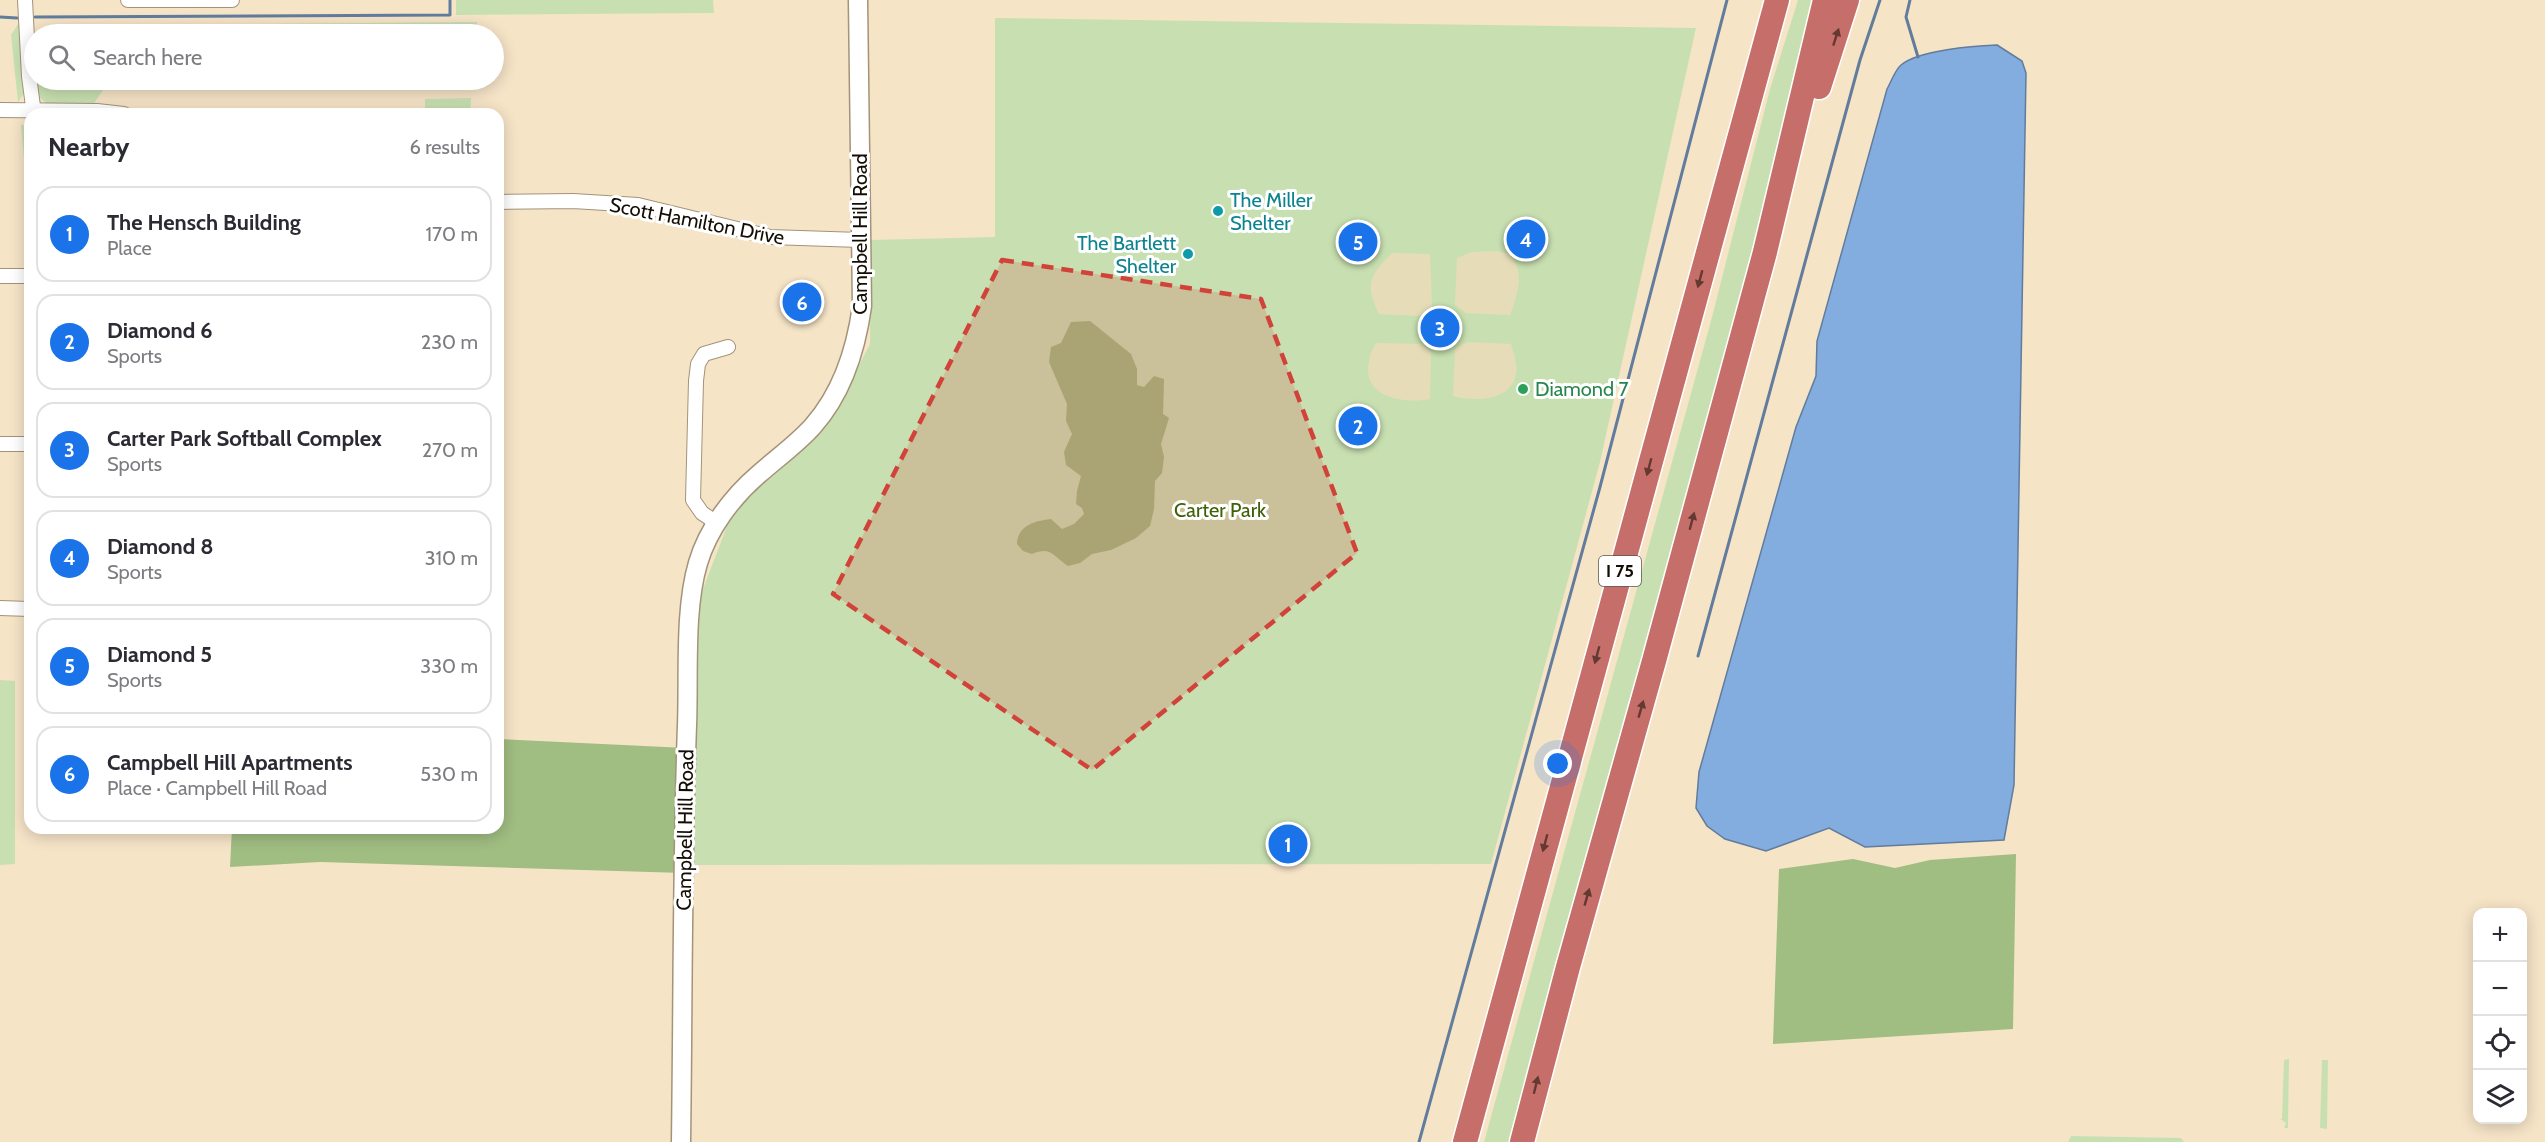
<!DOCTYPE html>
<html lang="en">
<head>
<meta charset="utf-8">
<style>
	:root { --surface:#fff; --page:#f2f2f3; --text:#2b2b33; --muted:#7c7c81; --line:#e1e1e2; --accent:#1a73e8 }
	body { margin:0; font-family:Cabin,sans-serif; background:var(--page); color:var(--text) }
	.controls { position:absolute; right:18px; bottom:18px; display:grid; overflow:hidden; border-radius:12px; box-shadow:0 3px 15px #0003 }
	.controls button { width:54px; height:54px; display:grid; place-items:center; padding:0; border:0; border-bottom:2px solid var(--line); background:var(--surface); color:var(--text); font:30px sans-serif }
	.you { position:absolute; left:1558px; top:764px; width:21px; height:21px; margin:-15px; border:4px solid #fff; border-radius:50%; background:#1a73e8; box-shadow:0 0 0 9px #1a73e833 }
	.badge { display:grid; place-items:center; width:39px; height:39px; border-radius:50%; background:var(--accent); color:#fff; font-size:20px; font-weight:700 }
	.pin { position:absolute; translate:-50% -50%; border:3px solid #fff; box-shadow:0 2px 6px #0006 }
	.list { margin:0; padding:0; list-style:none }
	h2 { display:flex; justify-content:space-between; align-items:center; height:78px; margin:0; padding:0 24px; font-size:26px }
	h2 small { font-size:20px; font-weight:400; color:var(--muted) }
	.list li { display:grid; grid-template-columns:39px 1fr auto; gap:18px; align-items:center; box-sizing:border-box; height:96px; margin:0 12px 12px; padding:0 12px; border:2px solid var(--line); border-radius:18px }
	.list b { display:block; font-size:22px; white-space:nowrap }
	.list p { margin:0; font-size:20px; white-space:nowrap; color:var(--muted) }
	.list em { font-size:20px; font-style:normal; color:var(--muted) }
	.icon { flex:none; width:33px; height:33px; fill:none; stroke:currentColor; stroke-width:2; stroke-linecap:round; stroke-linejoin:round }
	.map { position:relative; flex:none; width:2545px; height:1142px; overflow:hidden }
	.search { position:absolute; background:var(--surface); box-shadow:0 3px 15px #0003; left:24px; top:24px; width:480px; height:66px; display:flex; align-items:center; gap:15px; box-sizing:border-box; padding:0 21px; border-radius:33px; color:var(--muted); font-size:22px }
	.panel { position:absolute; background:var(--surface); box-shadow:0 3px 15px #0003; left:24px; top:108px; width:480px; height:726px; border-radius:18px }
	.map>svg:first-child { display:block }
	.green { fill:#c8e0b1 }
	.forest { fill:#a0bd82 }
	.sand { fill:#e6ddb8 }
	.water { fill:#83acdf; stroke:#617c9d; stroke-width:1.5 }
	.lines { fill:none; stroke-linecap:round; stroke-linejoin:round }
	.stream { stroke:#617c9d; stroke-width:3 }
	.street-casing { stroke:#a49379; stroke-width:16 }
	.secondary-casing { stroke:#a49379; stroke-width:21 }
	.highway-casing { stroke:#fff; stroke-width:27 }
	.street { stroke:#fff; stroke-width:14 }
	.secondary { stroke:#fff; stroke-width:18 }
	.highway { stroke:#c66e69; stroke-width:24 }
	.oneway { fill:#643931 }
	.marked { fill:#d1433a; fill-opacity:0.2; stroke:#d1433a; stroke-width:4.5; stroke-dasharray:12 8; stroke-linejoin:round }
	.culture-dot { fill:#0f9aa8; stroke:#fff; stroke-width:2 }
	.leisure-dot { fill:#2e9e5b; stroke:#fff; stroke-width:2 }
	.labels { text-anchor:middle; stroke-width:6; stroke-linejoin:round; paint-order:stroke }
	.shield { fill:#fff; stroke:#5a564f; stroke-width:1.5 }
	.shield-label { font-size:18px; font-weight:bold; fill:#130d04 }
	.culture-label { font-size:20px; fill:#0d838f; stroke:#fff; text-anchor:start }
	.street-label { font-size:20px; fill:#130d04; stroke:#fff }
	.leisure-label { font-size:20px; fill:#27864d; stroke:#fff; text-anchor:start }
	.park-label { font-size:20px; fill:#3f6005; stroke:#fff }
</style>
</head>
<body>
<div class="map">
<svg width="2545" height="1142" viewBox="0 0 2545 1142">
	<rect width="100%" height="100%" fill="#f6e4c7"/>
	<path class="green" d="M456 0H713L714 13 456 15Z
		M1798 0H1824L1511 1142H1484L1711 321 1770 89Z
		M995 18 1696 28 1600 462 1491 864 692 865 693 703 698 602 732 513 841 400 870 344 871 240 995 237Z
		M20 21 25 92 18 102 11 35Z
		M477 22V34H259L251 24Z
		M36 80H74L75 86 103 87V90L93 105 48 104 40 98Z
		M471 98 470 114H425V99Z
		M21 125H30V266L25 270 26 181Z
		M0 680 15 681V864L0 865Z
		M2289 1059 2288 1128H2284L2286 1123 2280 1119H2282L2284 1060Z
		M2322 1060H2328L2327 1129 2320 1128Z
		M2071 1136 2181 1138 2184 1142H2068Z"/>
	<path class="forest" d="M1090 321 1131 354 1137 369V385L1144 387 1154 376 1164 379 1163 414 1169 418 1161 444 1164 457 1162 473 1155 481 1154 509 1150 526 1136 538 1111 550 1092 554 1080 563 1068 566C1053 556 1051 546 1032 554L1023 551 1017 544C1018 525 1035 521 1051 519L1062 529 1074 524 1084 514 1082 508 1076 504 1077 491 1081 476 1066 465 1064 452 1072 434 1066 421 1067 404 1049 362 1051 347 1061 343 1071 322Z
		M498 739 686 748 684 873 320 862 230 867 232 828H498Z
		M2016 854 2013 1029 1773 1044 1779 869 1853 859 1895 868 1930 860Z"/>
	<path class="sand" d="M1497 251 1510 254C1525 273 1518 293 1510 315L1466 313 1455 305 1457 258 1472 252Z
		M1392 253 1430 254 1432 308 1420 316 1379 314C1364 283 1370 276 1392 253Z
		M1467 342 1511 344C1513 350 1515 357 1516 363 1521 400 1478 403 1453 396L1455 349Z
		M1376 343 1420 344 1431 352 1430 399C1404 404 1361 398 1369 361 1370 355 1373 348 1376 343Z"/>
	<path class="water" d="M1997 45 2022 61 2026 73 2014 785 2004 840 1865 847 1829 828 1766 851 1725 839 1707 826 1696 808 1699 772 1796 427 1816 376 1817 341 1887 89C1891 82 1895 70 1901 65 1919 50 1974 46 1997 45Z"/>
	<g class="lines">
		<path class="stream" d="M1910 0 1906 17 1918 57
			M0 17 17 18
			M35 17 450 15V0
			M1698 656 1860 60 1880 0
			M1419 1142 1600 487 1727 0"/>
		<defs>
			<path id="street" d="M25 0 29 76 34 114
				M128 0H232
				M0 110 97 111 124 114
				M498 202 573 201 638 205 770 237 860 240
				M0 276H30
				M0 444H30
				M717 523 702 513 693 500 696 381 698 364 704 354 728 347
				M0 608 30 609"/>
			<path id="secondary" d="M681 1142C683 1003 682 864 687 725 689 675 684 610 698 563 708 529 732 497 759 474 777 458 797 444 813 426 843 392 856 350 862 306L858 0"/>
			<path id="highway" d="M1819 87 1847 0
				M1465 1142 1777 0
				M1522 1142 1568 967 1654 661 1765 252 1825 0"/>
		</defs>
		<use href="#street" class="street-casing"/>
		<use href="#secondary" class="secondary-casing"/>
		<use href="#highway" class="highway-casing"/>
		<use href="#street" class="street"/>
		<use href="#secondary" class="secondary"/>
		<use href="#highway" class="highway"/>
	</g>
	<defs><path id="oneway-solid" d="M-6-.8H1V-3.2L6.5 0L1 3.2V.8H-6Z" transform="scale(1.5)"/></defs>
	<g class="oneway">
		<use href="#oneway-solid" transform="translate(1836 37) rotate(-72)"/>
		<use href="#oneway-solid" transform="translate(1700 279) rotate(105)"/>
		<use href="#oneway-solid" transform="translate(1649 467) rotate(105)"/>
		<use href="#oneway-solid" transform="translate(1692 521) rotate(-75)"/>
		<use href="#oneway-solid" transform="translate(1597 655) rotate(105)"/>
		<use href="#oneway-solid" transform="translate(1641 709) rotate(-74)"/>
		<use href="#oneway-solid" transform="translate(1545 843) rotate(105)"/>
		<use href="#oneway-solid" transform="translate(1587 897) rotate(-74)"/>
		<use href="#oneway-solid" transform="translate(1536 1085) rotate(-76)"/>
	</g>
	<path class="marked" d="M1002 260 1261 299 1357 553 1092 770 833 594Z"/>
	<g class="culture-dot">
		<circle cx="1218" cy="211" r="6"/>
		<circle cx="1188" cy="254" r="6"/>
	</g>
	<circle class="leisure-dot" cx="1523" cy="389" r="6"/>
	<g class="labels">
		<rect class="shield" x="1599" y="556" width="42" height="30" rx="4.5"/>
		<g class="shield-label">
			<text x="1620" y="577">I 75</text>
		</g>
		<g class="culture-label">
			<text x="1230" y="207">The Miller<tspan x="1230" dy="23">Shelter</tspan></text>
			<text x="1176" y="250" text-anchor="end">The Bartlett<tspan x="1176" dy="23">Shelter</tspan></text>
		</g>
		<g class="street-label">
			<text transform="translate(697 221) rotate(11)" y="7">Scott Hamilton Drive</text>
			<text transform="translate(860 234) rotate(-90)" y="7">Campbell Hill Road</text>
			<text transform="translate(685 830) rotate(-89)" y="7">Campbell Hill Road</text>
		</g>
		<g class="leisure-label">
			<text x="1535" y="396">Diamond 7</text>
		</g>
		<g class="park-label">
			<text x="1220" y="517">Carter Park</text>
		</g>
	</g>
</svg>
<div class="controls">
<button>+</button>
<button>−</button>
<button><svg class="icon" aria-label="locate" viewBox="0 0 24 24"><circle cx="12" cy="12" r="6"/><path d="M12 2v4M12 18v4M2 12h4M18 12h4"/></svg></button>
<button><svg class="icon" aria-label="layers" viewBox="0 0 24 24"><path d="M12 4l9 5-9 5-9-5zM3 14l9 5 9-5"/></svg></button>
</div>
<div class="you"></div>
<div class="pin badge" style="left:1288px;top:844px">1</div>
<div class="pin badge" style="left:1358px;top:426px">2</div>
<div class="pin badge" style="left:1440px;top:328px">3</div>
<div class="pin badge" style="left:1526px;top:239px">4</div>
<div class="pin badge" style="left:1358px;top:242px">5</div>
<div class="pin badge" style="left:802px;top:302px">6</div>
<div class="search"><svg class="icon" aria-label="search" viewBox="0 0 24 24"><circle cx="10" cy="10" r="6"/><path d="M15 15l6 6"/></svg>Search here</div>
<section class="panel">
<h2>Nearby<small>6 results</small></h2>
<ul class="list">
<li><span class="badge">1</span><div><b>The Hensch Building</b><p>Place</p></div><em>170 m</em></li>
<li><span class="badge">2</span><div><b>Diamond 6</b><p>Sports</p></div><em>230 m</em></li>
<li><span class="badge">3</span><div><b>Carter Park Softball Complex</b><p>Sports</p></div><em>270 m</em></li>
<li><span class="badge">4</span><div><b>Diamond 8</b><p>Sports</p></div><em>310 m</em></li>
<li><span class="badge">5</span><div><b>Diamond 5</b><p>Sports</p></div><em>330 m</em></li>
<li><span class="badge">6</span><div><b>Campbell Hill Apartments</b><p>Place · Campbell Hill Road</p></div><em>530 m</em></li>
</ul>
</section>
</div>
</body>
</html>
